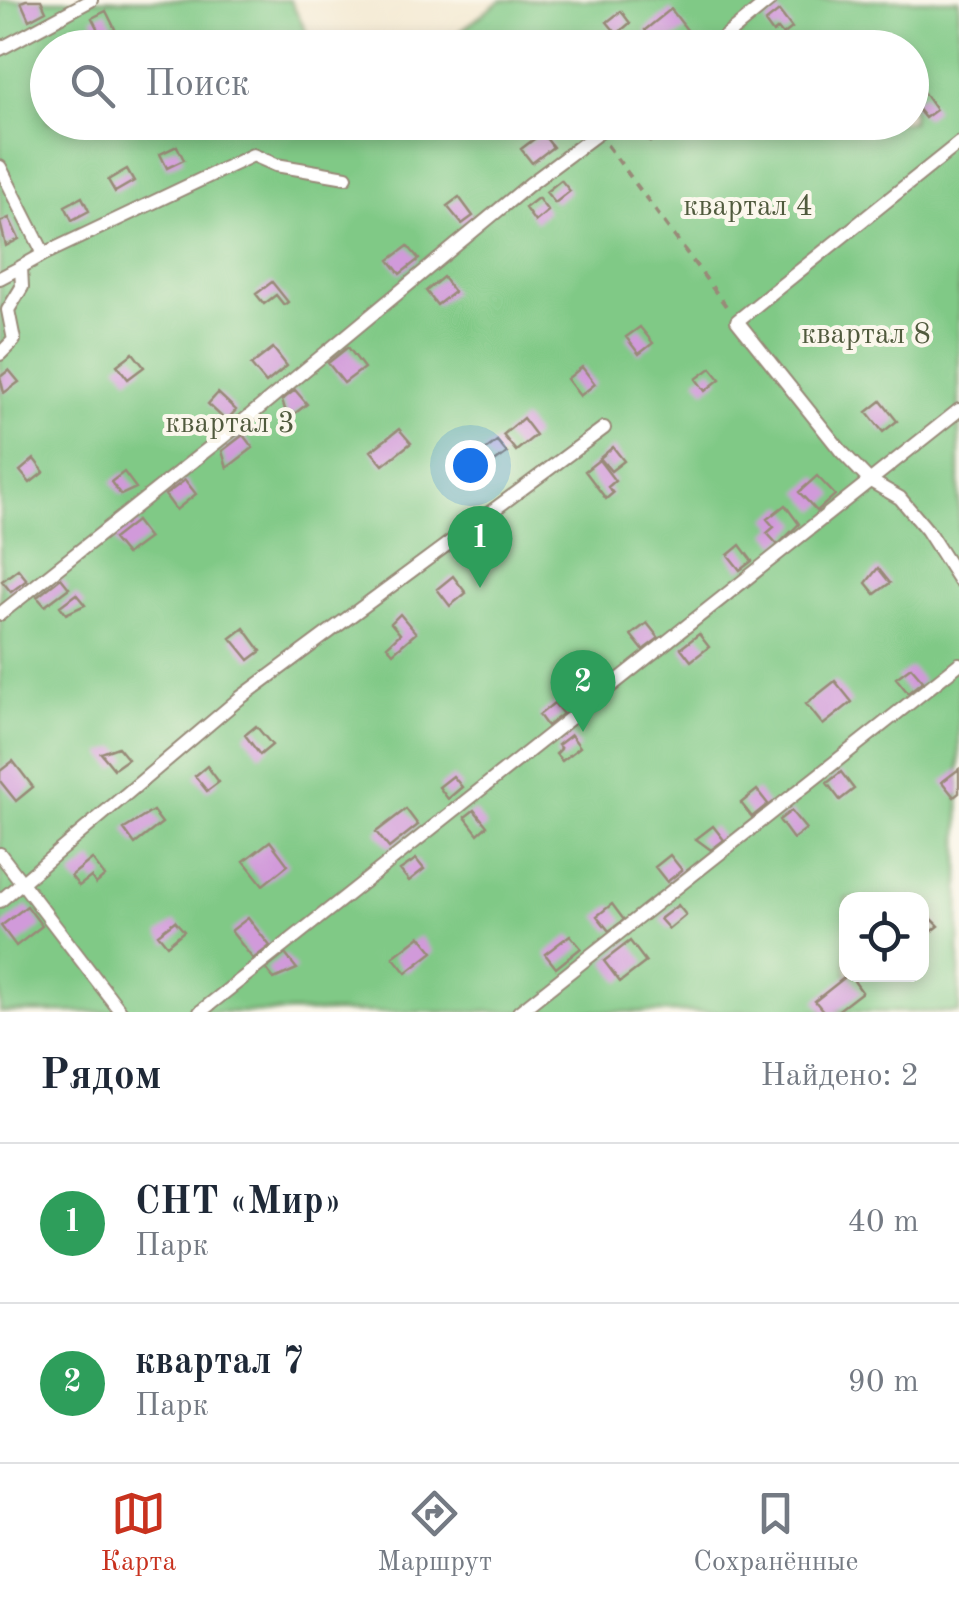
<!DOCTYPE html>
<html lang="ru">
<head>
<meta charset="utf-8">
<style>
	:root { --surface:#fff; --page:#f2f2f3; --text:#1f2937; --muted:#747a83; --line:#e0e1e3; --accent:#c8321e }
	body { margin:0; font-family:"Old Standard TT",serif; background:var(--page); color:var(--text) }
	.controls { position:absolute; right:30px; bottom:30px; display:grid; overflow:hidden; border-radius:20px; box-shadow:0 5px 15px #0003 }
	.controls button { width:90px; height:90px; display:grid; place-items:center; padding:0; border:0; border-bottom:2px solid var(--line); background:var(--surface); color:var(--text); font:50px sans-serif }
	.you { position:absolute; left:470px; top:465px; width:35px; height:35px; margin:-25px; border:8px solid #fff; border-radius:50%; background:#1a73e8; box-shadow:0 0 0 15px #1a73e833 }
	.badge { display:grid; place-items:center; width:65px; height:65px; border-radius:50%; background:var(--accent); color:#fff; font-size:32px; font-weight:700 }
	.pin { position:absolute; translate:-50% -82px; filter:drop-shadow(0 2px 5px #0008) }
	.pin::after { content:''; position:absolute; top:52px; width:35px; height:30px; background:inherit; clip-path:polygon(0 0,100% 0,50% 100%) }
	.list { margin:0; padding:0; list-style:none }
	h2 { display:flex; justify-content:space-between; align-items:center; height:130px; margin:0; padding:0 40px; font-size:42px }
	h2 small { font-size:32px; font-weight:400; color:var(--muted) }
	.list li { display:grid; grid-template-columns:65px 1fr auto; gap:30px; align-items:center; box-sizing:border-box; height:160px; padding:0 40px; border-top:2px solid var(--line) }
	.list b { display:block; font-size:38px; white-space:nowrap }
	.list p { margin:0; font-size:32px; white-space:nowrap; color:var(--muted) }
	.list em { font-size:32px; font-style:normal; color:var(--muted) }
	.icon { flex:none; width:55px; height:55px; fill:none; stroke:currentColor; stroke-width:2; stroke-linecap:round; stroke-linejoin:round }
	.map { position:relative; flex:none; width:959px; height:1012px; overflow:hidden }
	.search { position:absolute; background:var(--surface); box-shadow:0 5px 15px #0003; left:30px; right:30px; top:30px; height:110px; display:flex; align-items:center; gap:25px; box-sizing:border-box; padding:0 35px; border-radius:55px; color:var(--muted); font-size:38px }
	.sheet { height:450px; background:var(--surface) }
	nav { display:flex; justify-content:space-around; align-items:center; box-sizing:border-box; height:140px; border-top:2px solid var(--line); background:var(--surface); font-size:28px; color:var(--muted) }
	nav a { display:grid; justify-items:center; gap:5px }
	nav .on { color:var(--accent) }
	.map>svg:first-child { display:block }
	.green { fill:#80c986; stroke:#5e7a52; stroke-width:2.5; fill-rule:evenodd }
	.building { fill:#d19ada }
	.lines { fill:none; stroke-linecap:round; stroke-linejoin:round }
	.lane-casing { stroke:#988a78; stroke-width:16 }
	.path { stroke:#988a78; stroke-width:4; stroke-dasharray:8 8; stroke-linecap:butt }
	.lane { stroke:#fff; stroke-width:12 }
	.labels { text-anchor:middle; stroke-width:8; stroke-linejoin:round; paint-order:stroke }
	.park-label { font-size:30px; fill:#505a3d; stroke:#fbf7ec }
</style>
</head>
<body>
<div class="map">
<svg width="959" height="1012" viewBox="0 0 959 1012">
	<rect width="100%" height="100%" fill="#fbf7ec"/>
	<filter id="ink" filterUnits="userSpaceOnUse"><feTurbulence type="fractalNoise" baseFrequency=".01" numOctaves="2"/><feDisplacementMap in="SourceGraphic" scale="20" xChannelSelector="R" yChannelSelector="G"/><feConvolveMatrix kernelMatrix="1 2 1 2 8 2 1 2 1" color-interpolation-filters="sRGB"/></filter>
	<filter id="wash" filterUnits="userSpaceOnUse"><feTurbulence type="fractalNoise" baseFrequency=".0048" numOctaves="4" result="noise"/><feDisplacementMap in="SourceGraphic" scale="40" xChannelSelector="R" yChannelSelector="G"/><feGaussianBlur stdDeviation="2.25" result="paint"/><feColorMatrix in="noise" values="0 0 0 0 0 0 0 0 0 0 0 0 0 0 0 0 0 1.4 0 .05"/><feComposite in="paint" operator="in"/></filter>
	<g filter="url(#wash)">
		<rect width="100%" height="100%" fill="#f4ead3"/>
		<path class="green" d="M0 0H290L314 47 48 48V122H912V48L440 47 501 0H959V1012H0ZM846 899H922V974H846Z"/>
		<g id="blocks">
			<path class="building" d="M26 0H41L46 11 29 20 21 2Z
				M671 9 687 30 658 48 645 30Z
				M106 11 115 29 101 36 92 18Z
				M621 11 630 23 617 34 607 22Z
				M779 11 792 28 783 35 778 29 773 33 765 22Z
				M924 93 936 110 925 118 912 102Z
				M641 122H661L667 129 650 142 637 125Z
				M542 133 553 147 532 163 521 149Z
				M177 146 184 160 167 168 160 154Z
				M127 169 134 181 115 192 108 180Z
				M561 180 570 191 555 203 546 192Z
				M82 197 89 211 72 220 65 206Z
				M459 197 473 216 462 224 447 206Z
				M538 198 548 211 535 222 525 208Z
				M9 218 19 239 6 246 0 222Z
				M408 246 419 259 400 274 389 260Z
				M443 277 454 292 437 305 426 291Z
				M272 282 288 302 284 305 276 295 264 304 256 294Z
				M640 327 653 343 639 354 626 337Z
				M348 347 364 368 344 383 328 363Z
				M273 348 287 366 266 383 251 365Z
				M133 353 144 367 128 379 117 365Z
				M582 367 595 384 580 396 567 379Z
				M711 368 720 379 705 391 696 379Z
				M9 370 19 382 4 393 0 377Z
				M295 390 307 404 288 419 282 400Z
				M218 393 236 410 226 421 208 404Z
				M881 401 897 421 883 432 867 412Z
				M523 418 536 435 516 451 503 435Z
				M399 429 411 443 383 465 371 451Z
				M243 435 253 448 227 468 222 451Z
				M497 441 507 453 493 463 484 451Z
				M613 447 624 461 611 471 600 458Z
				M34 459 44 472 30 483 20 471Z
				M599 460 615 481 608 487 613 493 606 499 585 471Z
				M124 472 136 488 121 495 111 482Z
				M817 476 835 495 817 511 799 492Z
				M185 480 196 494 176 510 165 495Z
				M785 505 799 524 778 545 767 533 774 527 767 519Z
				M136 521 149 538 126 555 113 539Z
				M740 545 752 561 740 570 728 555Z
				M878 568 890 583 875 594 866 583Z
				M18 569 27 580 11 592 2 581Z
				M453 576 466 593 450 606 437 589Z
				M61 578 69 588 45 606 37 597Z
				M76 594 85 605 66 614 60 606Z
				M400 614 416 633 393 653 387 646 400 634 391 623Z
				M647 623 659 638 643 650 631 635Z
				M244 628 261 651 249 660 231 638Z
				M699 634 709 647 691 661 681 648Z
				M595 658 608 675 596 685 582 668Z
				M911 667 923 681 908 693 896 678Z
				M835 681 852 702 823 725 806 704Z
				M554 703 563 714 547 726 539 715Z
				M256 726 272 745 260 755 245 735Z
				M571 735 580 747 562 761 556 754 561 749 558 745Z
				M118 747 128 759 114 769 101 753Z
				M13 761 33 787 16 801 0 781V771Z
				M207 766 219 782 207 791 195 776Z
				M959 769V793L954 797 942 782Z
				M841 772 854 789 840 800 827 783Z
				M453 776 462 787 448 799 439 787Z
				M757 790 768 804 752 817 741 803Z
				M406 809 418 825 389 848 376 832Z
				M474 810 487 826 478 834 465 817Z
				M153 811 162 823 135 844 124 829Z
				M791 811 806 829 793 839 779 820Z
				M713 826 724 840 711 850 696 839Z
				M270 841 288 865 263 885 244 861Z
				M670 855 682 870 667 882 655 867Z
				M92 859 105 876 96 884 91 877 79 886 71 876Z
				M416 859 424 869 409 881 400 870Z
				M612 904 624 920 609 931 597 916Z
				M678 905 686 915 669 929 660 919Z
				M27 906 42 926 16 946 1 926Z
				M924 911 939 926 926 936 922 930Z
				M248 918 270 946 253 959 231 931Z
				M175 921 184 931 167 945 158 934Z
				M570 935 581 948 556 968 545 954Z
				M420 936 433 952 406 973 393 957Z
				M630 941 646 962 620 982 604 961Z
				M285 954 297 969 274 979 266 969Z
				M849 974 862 992 836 1012H824L815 1001Z"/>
		</g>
	</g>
	<g filter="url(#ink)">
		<use href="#blocks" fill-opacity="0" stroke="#988a78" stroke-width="2.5"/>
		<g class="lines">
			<defs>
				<path id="lane" d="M711 48 770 0
					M0 49 91 0
					M959 143 737 321 841 451 869 480 900 498 927 530 959 580
					M0 167 44 254 21 267 22 287 8 310 14 340 0 354
					M44 254 253 155 276 165 346 177
					M0 278 21 267
					M0 614 247 418 530 184 613 122
					M0 854 121 1012
					M0 901 240 698 604 428
					M200 1012 959 410
					M519 1012 959 664"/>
			</defs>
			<use href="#lane" class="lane-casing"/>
			<path class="path" d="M607 145 729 310"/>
			<use href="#lane" class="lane"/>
		</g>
	</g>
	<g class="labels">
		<g class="park-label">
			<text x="748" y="215">квартал 4</text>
			<text x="866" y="343">квартал 8</text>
			<text x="230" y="432">квартал 3</text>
		</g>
	</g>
</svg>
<div class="controls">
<button><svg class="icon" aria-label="locate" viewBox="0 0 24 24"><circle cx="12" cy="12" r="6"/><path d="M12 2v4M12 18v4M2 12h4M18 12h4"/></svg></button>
</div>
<div class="you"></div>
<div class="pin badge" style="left:480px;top:588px;background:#2e9e5b">1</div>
<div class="pin badge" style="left:583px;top:732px;background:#2e9e5b">2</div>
<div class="search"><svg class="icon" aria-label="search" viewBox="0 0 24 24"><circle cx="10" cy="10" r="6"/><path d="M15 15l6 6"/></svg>Поиск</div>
</div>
<section class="sheet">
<h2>Рядом<small>Найдено: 2</small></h2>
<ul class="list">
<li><span class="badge" style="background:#2e9e5b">1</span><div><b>СНТ «Мир»</b><p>Парк</p></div><em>40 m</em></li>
<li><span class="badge" style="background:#2e9e5b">2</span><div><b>квартал 7</b><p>Парк</p></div><em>90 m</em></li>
</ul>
</section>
<nav>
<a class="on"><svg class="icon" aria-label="map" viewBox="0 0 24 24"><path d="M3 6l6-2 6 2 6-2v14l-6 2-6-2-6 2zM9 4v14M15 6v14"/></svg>Карта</a>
<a><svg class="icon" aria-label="directions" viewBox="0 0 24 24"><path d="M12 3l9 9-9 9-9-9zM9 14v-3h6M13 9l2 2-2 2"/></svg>Маршрут</a>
<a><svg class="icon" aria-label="saved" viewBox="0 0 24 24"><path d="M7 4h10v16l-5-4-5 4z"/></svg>Сохранённые</a>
</nav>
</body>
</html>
